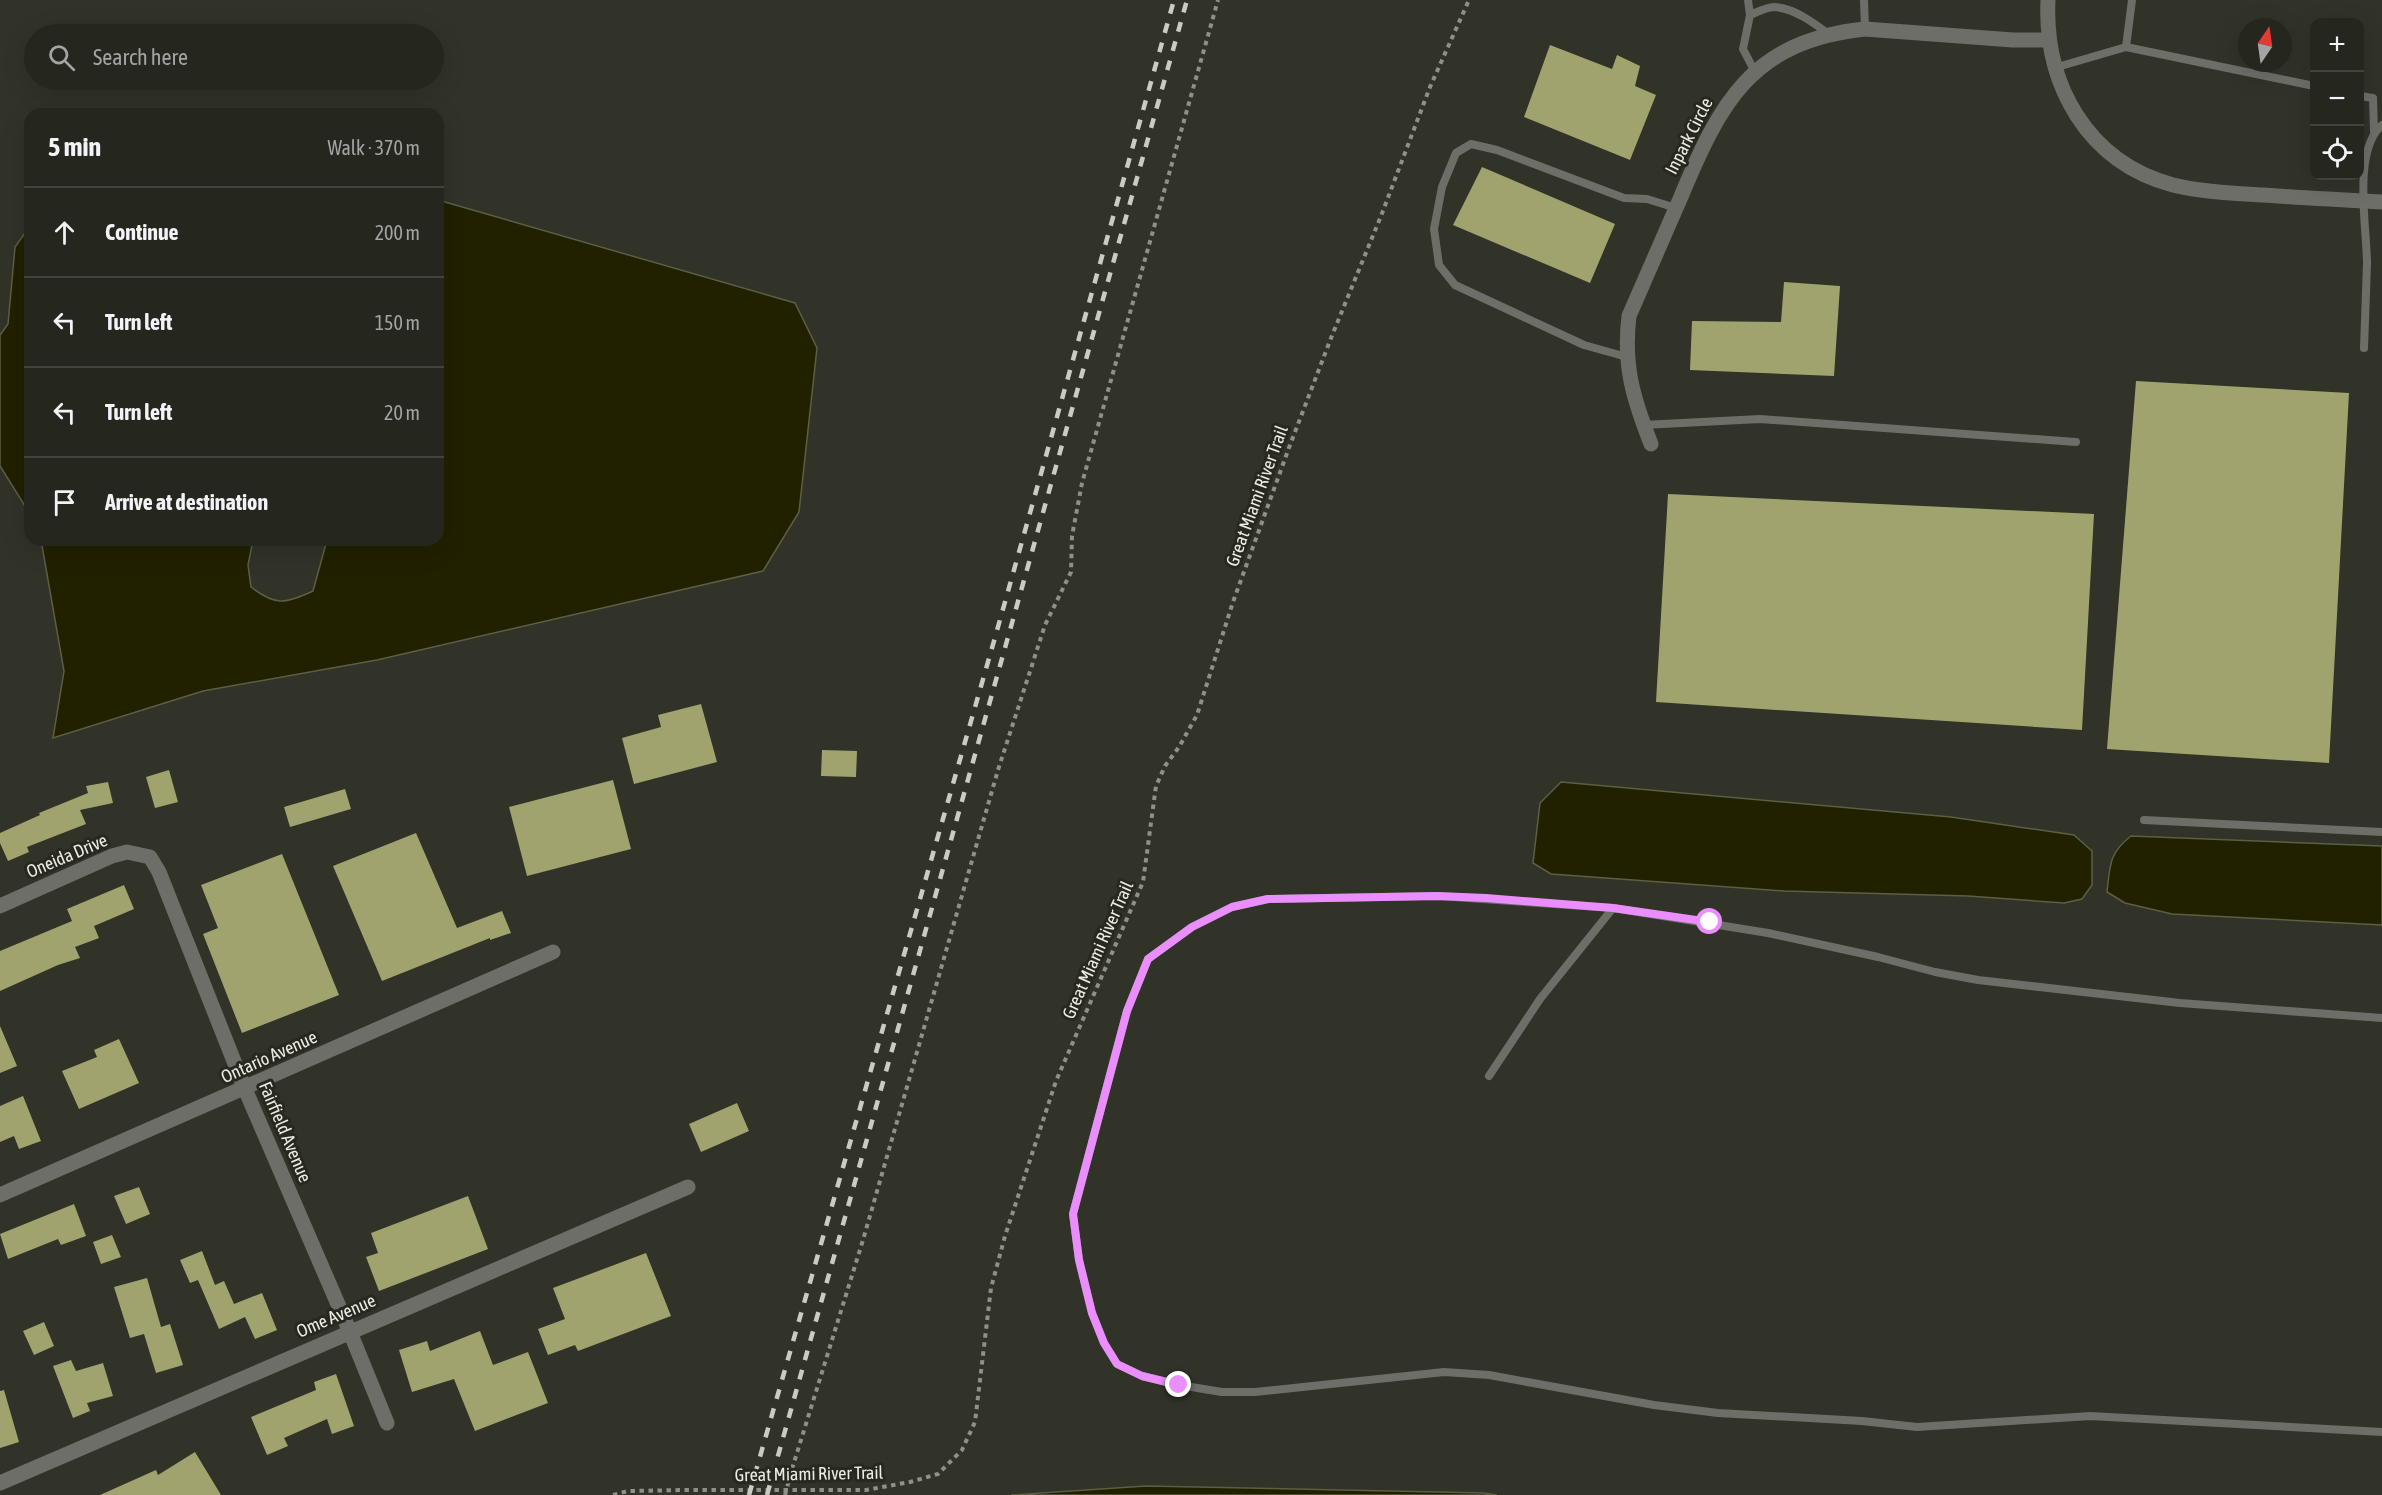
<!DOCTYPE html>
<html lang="en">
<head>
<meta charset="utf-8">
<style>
	:root { --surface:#25261e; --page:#31322b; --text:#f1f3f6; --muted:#a3a5a4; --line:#42433c }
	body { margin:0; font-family:"Asap Condensed",sans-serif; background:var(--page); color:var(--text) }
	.controls { position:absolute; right:18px; top:18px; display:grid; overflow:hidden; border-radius:12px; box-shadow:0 6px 24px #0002 }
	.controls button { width:54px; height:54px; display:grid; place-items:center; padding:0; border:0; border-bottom:2px solid var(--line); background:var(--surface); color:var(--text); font:30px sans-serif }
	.compass { position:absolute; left:2238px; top:18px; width:54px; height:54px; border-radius:50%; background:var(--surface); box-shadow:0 6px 24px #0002; rotate:13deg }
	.stop { position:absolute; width:18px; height:18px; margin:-14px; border:4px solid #ea8dfd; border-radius:50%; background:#fff }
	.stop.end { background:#ea8dfd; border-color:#fff; box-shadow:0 2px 6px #0008 }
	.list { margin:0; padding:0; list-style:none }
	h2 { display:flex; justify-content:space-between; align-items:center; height:78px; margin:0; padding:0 24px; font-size:26px }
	h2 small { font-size:20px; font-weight:400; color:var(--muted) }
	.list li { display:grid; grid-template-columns:39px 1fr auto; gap:18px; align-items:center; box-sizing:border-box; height:90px; padding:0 24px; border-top:2px solid var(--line) }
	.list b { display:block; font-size:22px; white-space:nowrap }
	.list em { font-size:20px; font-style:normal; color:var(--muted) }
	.icon { flex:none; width:33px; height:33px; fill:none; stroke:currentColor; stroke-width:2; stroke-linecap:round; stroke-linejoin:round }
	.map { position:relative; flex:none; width:2382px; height:1495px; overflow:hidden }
	.search { position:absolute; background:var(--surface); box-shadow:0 6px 24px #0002; left:24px; top:24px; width:420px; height:66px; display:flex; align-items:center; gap:15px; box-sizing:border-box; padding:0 21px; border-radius:33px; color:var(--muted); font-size:22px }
	.panel { position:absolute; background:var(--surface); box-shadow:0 6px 24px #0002; left:24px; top:108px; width:420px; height:438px; border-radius:18px }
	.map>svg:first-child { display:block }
	.water { fill:#212100; stroke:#5e5e45; stroke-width:1.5 }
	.building { fill:#a1a36e }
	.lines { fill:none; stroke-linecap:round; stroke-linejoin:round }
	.path { stroke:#909088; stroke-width:4; stroke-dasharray:4.5 4.5; stroke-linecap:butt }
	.service { stroke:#6e6e69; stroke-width:8 }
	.minor { stroke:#6e6e69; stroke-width:15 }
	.rail { stroke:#cbcbc4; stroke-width:4.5; stroke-dasharray:10 10; stroke-linecap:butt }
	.path-bridge { stroke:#909088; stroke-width:4; stroke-dasharray:4.5 4.5; stroke-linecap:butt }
	.route { stroke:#ea8dfd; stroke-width:8 }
	.labels { text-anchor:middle; stroke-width:6; stroke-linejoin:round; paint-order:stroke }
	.street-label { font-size:18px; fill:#ecece6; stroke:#28281e }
</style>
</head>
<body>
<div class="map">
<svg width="2382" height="1495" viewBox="0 0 2382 1495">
	<rect width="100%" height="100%" fill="#313228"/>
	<path class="water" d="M438 200 795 303 817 348 799 512 763 571 377 660 203 691 53 738 64 671 41 540H253L248 565 251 587C275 606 285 604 313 591L327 540H438Z
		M30 226V514L0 466V335L8 324 15 247Z
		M1561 782 1951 817 2074 835 2092 851V885L2082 899 2064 903 1968 896 1784 891 1551 874 1533 863 1540 803Z
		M2131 836 2382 846V925L2172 914 2125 903 2107 892C2110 865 2109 853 2131 836Z
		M1146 1486 1484 1493 1497 1495H1011Z"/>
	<path class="building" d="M1550 45 1612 69 1617 55 1640 66 1635 86 1656 95 1630 160 1524 117Z
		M1482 167 1615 224 1590 283 1453 225Z
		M1784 282 1840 286 1834 376 1690 370 1692 321 1781 322Z
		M2136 381 2349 393 2329 763 2107 749Z
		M1668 494 2094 514 2082 730 1656 702Z
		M701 704 717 762 634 784 622 738 661 727 658 715Z
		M822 750 857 751 856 777 821 776Z
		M169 770 178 802 155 808 146 777Z
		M613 780 631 849 527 876 509 807Z
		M108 782 113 803 80 810 86 824 27 847 29 852 8 861 0 843V833L40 815 39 813 88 793 86 786Z
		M345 789 351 809 290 827 284 807Z
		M416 833 457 928 502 911 511 933 490 940V938L382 981 333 866Z
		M282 854 339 995 242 1033 203 934 218 928 201 885Z
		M124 885 134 909 94 926 99 938 75 947 80 958 58 965 0 991V951L72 921 67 909Z
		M0 1026 17 1066 0 1073Z
		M119 1039 139 1083 79 1109 62 1071 97 1057 94 1050Z
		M23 1096 41 1141 19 1149 14 1136 0 1142V1106Z
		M737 1103 749 1131 701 1152 689 1124Z
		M139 1187 150 1214 126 1224 114 1196Z
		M468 1196 488 1249 379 1291 366 1257 378 1253 371 1233Z
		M74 1204 86 1236 61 1245 58 1239 8 1259 0 1234Z
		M112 1235 121 1257 101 1264 93 1242Z
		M202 1251 215 1285 224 1281 234 1304 262 1293 277 1330 255 1339 245 1317 219 1329 198 1280 190 1283 180 1260Z
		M646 1253 671 1316 578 1351 575 1345 548 1355 538 1329 565 1319 553 1288Z
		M147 1278 161 1327 170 1324 183 1365 156 1373 144 1334 130 1338 114 1287Z
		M44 1322 54 1346 34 1355 23 1331Z
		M480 1331 493 1365 528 1352 548 1403 475 1431 454 1379 412 1392 399 1350 427 1341 430 1351Z
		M71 1360 76 1371 103 1363 113 1396 87 1403 90 1411 73 1418 53 1366Z
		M336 1374 354 1426 332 1434 327 1419 284 1438 288 1446 267 1455 251 1417 316 1390 314 1382Z
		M4 1390 19 1442 0 1448V1391Z
		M195 1452 221 1495H100L156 1470 158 1475Z"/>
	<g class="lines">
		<path class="path" d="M792 1469 863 1240 998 770 1045 625 1071 572 1072 536 1082 483 1218 0
			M613 1495 628 1491 685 1490H866L910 1482 938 1474 962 1450 975 1422 991 1288 1005 1236 1056 1081 1143 882 1156 786 1165 766 1179 747 1197 715 1233 602 1290 445 1331 338 1381 216 1430 87 1469 0"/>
		<path class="service" d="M1748 0 1750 15
			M1864 0 1865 29
			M2126 47 2314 86
			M2054 68 2126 47 2132 0
			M1755 72 1743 49 1750 15C1757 12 1767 7 1774 7 1794 8 1814 23 1830 35
			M2360 96 2373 98 2374 132
			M2364 348C2365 320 2366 292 2367 264 2367 227 2352 151 2382 125
			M1627 357 1584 345 1455 285 1439 265 1434 229 1442 187 1456 153 1471 144 1497 150 1624 198 1647 199 1676 208
			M1643 425 1760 419 2076 442
			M2144 820 2382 832
			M2382 1018 2180 1003 1978 980 1935 972 1878 957 1768 933 1613 908 1438 896 1268 899 1232 907 1192 927 1148 959 1127 1011 1073 1214 1079 1260 1092 1313 1104 1343 1117 1364 1142 1376 1179 1385 1222 1392H1255L1444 1372 1489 1375 1654 1405 1718 1413 1862 1421 1917 1427 2090 1416 2382 1432
			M1489 1076 1540 999 1613 908"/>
		<path class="minor" d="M2048 0C2044 84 2087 162 2173 185 2202 192 2233 193 2263 195 2303 198 2342 200 2382 202
			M1651 444C1633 398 1623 365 1629 316 1646 277 1663 238 1680 199 1720 103 1751 41 1865 29L2013 40H2048
			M0 906 112 856 127 852 150 857 159 872 245 1089 350 1332 387 1423
			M0 1195 553 952
			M0 1483 688 1187"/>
		<path class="rail" d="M749 1495 996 634 1174 0
			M767 1495 1187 0"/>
		<path class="path-bridge" d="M785 1495 792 1469"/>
	</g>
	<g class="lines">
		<path class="route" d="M1179 1385 1142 1376 1117 1364 1104 1343 1092 1313 1079 1260 1073 1214 1127 1011 1148 959 1192 927 1232 907 1268 899 1438 896 1486 898 1613 908 1710 922"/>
	</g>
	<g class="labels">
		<g class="street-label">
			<text transform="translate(1689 136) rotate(-63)" y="6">Inpark Circle</text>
			<text transform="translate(1257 496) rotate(-70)" y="6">Great Miami River Trail</text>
			<text transform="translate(67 856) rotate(-23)" y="6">Oneida Drive</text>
			<text transform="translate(1098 950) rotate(-66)" y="6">Great Miami River Trail</text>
			<text transform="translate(269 1057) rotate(-24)" y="6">Ontario Avenue</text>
			<text transform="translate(285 1132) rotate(67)" y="6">Fairfield Avenue</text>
			<text transform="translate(336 1316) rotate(-23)" y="6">Ome Avenue</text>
			<text transform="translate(809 1474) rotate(-1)" y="6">Great Miami River Trail</text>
		</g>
	</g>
</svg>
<div class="controls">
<button>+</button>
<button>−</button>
<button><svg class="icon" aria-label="locate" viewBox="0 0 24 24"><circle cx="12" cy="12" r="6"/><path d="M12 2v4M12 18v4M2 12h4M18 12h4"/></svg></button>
</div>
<svg class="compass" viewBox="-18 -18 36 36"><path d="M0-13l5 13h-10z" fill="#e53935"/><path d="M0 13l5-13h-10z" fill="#a3a5a4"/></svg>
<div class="stop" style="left:1710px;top:922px"></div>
<div class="stop end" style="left:1179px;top:1385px"></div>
<div class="search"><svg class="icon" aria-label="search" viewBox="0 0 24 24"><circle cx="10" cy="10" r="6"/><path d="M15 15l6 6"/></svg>Search here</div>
<section class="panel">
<h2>5 min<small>Walk · 370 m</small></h2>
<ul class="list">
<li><svg class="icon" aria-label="ahead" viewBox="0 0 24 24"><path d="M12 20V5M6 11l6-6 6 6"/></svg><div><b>Continue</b></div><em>200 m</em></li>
<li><svg class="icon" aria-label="left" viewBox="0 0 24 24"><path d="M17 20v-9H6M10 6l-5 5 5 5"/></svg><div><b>Turn left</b></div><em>150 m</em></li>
<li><svg class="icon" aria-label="left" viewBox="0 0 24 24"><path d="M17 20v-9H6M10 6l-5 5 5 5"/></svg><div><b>Turn left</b></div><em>20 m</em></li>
<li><svg class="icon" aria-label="arrive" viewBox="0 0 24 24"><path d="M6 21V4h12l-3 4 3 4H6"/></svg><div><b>Arrive at destination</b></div></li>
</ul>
</section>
</div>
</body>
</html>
